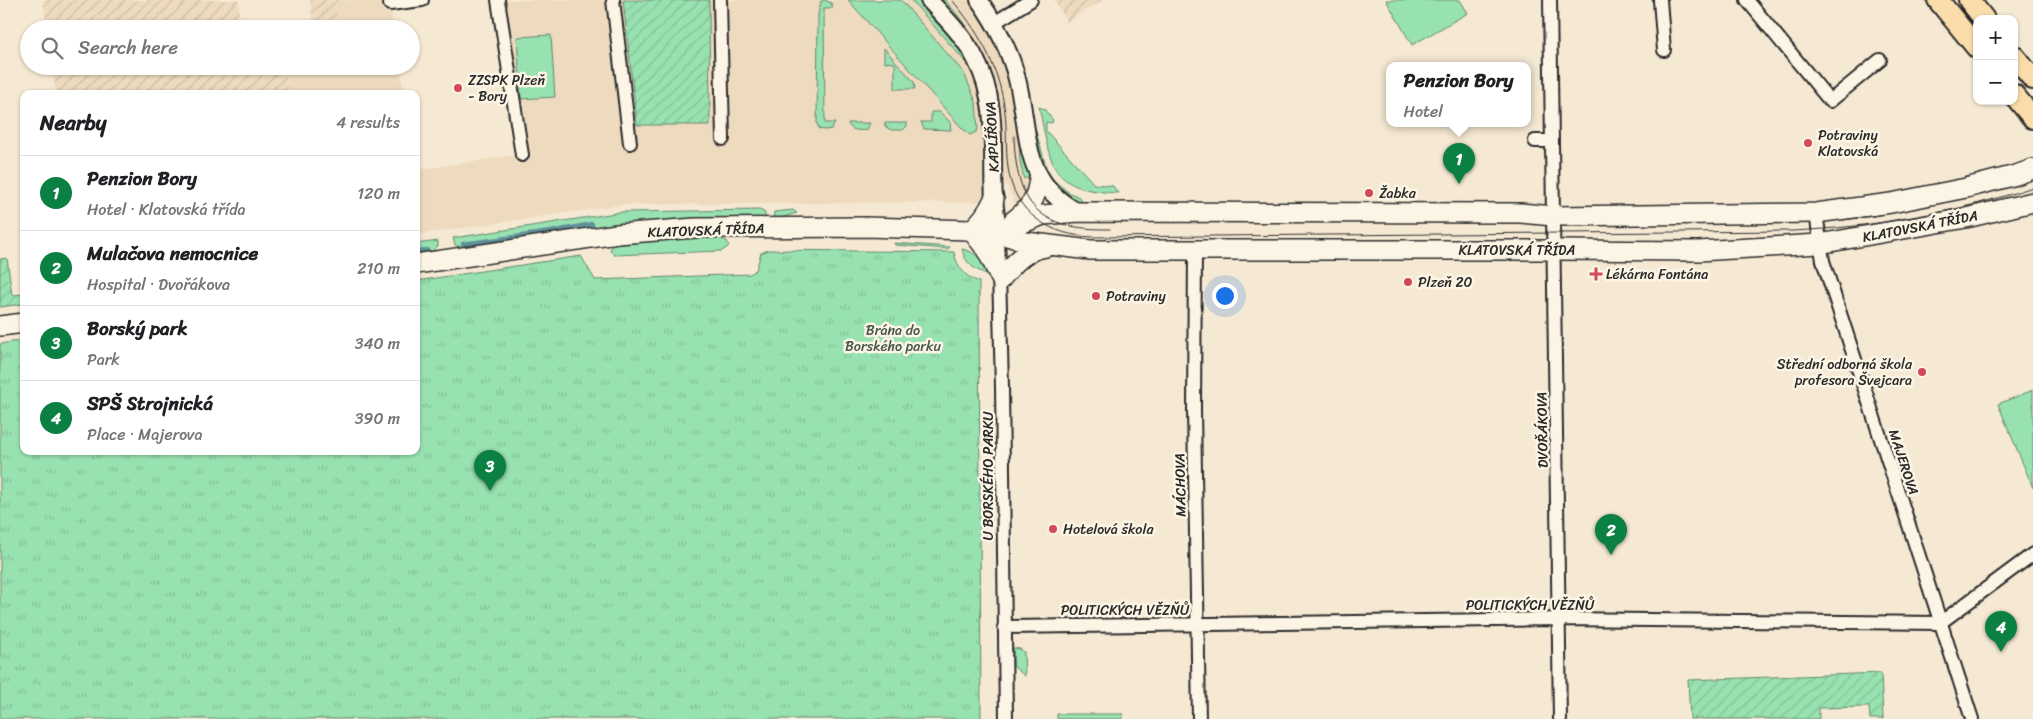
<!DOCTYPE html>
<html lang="en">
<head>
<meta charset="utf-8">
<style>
	:root { --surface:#fff; --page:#f2f2f2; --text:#202124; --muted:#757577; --line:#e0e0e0; --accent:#0b8043 }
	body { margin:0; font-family:Sriracha,sans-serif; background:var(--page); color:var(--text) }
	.controls { position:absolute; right:15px; top:15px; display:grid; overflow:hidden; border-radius:10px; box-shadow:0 1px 4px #0004 }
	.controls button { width:45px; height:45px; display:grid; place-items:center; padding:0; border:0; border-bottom:1px solid var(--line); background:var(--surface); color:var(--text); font:25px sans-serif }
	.you { position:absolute; left:1224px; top:295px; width:18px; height:18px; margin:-12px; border:4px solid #fff; border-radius:50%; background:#1a73e8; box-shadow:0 0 0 8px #1a73e833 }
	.badge { display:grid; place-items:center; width:32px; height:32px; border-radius:50%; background:var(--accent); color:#fff; font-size:16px; font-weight:700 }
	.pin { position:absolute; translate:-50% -41px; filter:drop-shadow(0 1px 2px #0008) }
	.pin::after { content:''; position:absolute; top:26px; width:18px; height:15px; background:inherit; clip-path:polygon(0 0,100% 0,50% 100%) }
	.popup { position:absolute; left:1386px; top:62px; width:145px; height:65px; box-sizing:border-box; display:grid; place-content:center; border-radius:10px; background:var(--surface); filter:drop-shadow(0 1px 4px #0005); font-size:16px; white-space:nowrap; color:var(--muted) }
	.popup b { font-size:19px; color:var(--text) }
	.popup::after { content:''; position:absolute; left:50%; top:100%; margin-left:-10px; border:10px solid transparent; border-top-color:var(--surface) }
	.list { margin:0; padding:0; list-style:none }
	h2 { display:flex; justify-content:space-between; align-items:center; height:65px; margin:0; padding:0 20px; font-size:21px }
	h2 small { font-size:16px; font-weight:400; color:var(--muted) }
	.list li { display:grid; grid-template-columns:32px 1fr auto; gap:15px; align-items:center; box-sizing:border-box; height:75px; padding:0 20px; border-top:1px solid var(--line) }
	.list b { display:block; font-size:19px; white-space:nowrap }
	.list p { margin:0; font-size:16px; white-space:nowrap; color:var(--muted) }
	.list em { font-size:16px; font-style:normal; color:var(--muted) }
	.icon { flex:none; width:28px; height:28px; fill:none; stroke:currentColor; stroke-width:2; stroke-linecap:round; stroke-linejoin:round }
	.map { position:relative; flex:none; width:2033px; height:719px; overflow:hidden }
	.search { position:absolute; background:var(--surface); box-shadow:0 1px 4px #0004; left:20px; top:20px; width:400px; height:55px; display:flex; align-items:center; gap:12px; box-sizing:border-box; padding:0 18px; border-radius:28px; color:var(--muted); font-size:19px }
	.panel { position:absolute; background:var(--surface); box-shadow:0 1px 4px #0004; left:20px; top:90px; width:400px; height:365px; border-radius:10px }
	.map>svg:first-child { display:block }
	.built { fill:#eedbbf }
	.industrial { fill:url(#industrial-furrows) }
	.grass { fill:#98e1b0; stroke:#62866e }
	.park { fill:url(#park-tufts); stroke:#62866e }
	.garden { fill:url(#garden-furrows); stroke:#62866e }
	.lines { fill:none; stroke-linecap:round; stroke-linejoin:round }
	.stream { stroke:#619099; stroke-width:4.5 }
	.minor-casing { stroke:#2b2b2b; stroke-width:16 }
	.tertiary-casing { stroke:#2b2b2b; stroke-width:20 }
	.secondary-casing { stroke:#2b2b2b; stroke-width:22 }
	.primary-casing { stroke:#2b2b2b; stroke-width:24 }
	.minor { stroke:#fcf5e5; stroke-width:12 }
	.tertiary { stroke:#fcf5e5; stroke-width:16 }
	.secondary { stroke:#fcf5e5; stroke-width:19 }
	.primary { stroke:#fbddab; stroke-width:20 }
	.tram { stroke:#2b2b2b; stroke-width:1 }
	.poi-dot { fill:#d1495b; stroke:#fcf5e5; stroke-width:2 }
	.labels { text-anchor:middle; stroke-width:5; stroke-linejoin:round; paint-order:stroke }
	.poi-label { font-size:14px; fill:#2b2b2b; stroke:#fcf5e5; text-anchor:start }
	.street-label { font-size:14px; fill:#2b2b2b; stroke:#fcf5e5 }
	.park-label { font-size:14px; fill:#46584c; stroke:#fcf5e5 }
</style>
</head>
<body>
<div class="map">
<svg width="2033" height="719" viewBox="0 0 2033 719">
	<defs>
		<pattern id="industrial-furrows" width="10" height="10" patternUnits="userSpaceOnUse" patternTransform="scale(1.25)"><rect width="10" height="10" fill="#eedbbf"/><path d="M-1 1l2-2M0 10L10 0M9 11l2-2" fill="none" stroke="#ccbca4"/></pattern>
		<pattern id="park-tufts" width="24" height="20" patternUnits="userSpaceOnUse" patternTransform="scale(1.25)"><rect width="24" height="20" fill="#98e1b0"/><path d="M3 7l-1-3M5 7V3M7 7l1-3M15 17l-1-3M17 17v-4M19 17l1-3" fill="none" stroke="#83c198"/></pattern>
		<pattern id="garden-furrows" width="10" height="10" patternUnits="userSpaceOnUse" patternTransform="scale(1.25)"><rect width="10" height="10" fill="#98e1b0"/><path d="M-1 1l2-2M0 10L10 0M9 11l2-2" fill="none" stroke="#83c198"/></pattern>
	</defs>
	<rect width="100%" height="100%" fill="#f6e9d4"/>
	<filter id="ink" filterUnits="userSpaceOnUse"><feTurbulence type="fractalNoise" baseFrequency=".02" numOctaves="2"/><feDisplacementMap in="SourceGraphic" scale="10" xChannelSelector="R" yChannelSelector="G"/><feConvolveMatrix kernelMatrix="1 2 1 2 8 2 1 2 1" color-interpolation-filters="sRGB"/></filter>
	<g filter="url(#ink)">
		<path class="built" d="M350 0H389L394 29H318L338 25 335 2Z
			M498 0H923L978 76 987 135 983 202 621 205 416 235V170L522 154Z
			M945 0H968L982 19 1006 64 1018 119 1022 171 1030 193 1018 211 1005 182 1001 122 993 78 976 41 957 14Z
			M285 66H400L404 94H289Z"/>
		<path class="industrial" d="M43 0H239V29H47Z
			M310 0H350L335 2 338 26 314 29Z
			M1054 0H1103L1067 22Z
			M52 66H285L289 94H56Z"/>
		<path class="grass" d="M825 0 831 3 833 8H824L825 123H835L832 129 825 130 819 129 817 123 818 14 821 1Z
			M848 0H901L964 73 976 102 978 129 976 132 970 135 961 127Z
			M911 0H923L944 23 971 65 969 66Z
			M935 0H945C962 19 976 39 987 63L985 65Z
			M1386 0H1460L1468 13 1412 45Z
			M551 35 555 97 521 99 517 37Z
			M884 48 914 82 915 89H895V63L884 62Z
			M1039 107 1044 109 1053 120 1052 123 1046 122V131L1094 184 1113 186 1118 193C1048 190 1052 166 1039 107Z
			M1030 111 1046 166 1045 171 1039 160Z
			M931 112H940L950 122 951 130 924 129 921 122H931Z
			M1018 119 1031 176 1024 179 1020 162Z
			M848 123H870L867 130C859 131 850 131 848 123Z
			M884 123H907V126L903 130H891L886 127Z
			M1051 178 1068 192 1079 197 1082 202C1071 198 1054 191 1051 178Z
			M760 210 765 213V220L461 248 455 245 453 238 622 212Z
			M793 210 797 213 773 220 774 212Z
			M693 237H716L727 241 729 246 722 251 614 255 610 250 612 245Z
			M438 241V246L430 254 416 256V244Z
			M894 243 950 247 948 249 895 245Z
			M962 249C977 252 983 260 987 274 974 270 965 263 962 249Z
			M2033 390V488L1998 404Z
			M1013 648 1020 649 1024 652 1025 676 1013 666Z
			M1057 714H1123V719H1057Z"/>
		<path class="park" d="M768 250 954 252C957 267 964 276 979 282L981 719H0V344L24 340V451H416V281L581 256 595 280 750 274 756 270 761 253Z"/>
		<path class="garden" d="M623 0H709L710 125H637Z
			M7 258 12 295 24 294V304L0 307V259Z
			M1881 673 1883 719H1870L1869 707 1819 708V719H1690L1688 680Z"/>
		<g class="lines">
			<path class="stream" d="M463 244 551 232 592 224
				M416 252 427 250"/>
			<defs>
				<path id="minor" d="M498 0 522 155
					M613 0 630 143
					M720 0 723 139
					M1550 0 1560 719
					M1660 0 1664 50
					M1747 0 1830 101 1880 60
					M390 4 422 0
					M994 23 1031 0
					M1535 141H1551
					M1816 213 1823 261 1972 719
					M998 233 1002 387 1006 719
					M1195 250 1194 410 1199 719
					M1004 627 1559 619 1940 623 2033 554"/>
				<path id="tertiary" d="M929 0C946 19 965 37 976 60 999 104 991 151 994 199 995 210 997 221 998 233
					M979 0C996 24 1010 51 1017 79 1031 134 1020 181 1078 212"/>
				<path id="secondary" d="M1013 221C1029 209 1037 199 1039 178
					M971 230 986 249 1001 279
					M971 230C982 221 988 212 994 199
					M998 233 1043 215 1078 212 1520 213 1554 216 1816 213 1891 203 1966 188 2016 175 2033 169
					M416 264 617 234 695 228 865 227 971 230 998 233 1026 242 1090 250H1555L1698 251 1819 244 1966 218 2033 202
					M1001 279C1013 264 1026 249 1046 247
					M0 326 24 323"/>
				<path id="primary" d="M1938 0 1977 48
					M1969 0 1984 19
					M2014 56 2033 79
					M2014 95 2033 118"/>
			</defs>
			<use href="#minor" class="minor-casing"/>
			<use href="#tertiary" class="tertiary-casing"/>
			<use href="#secondary" class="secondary-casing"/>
			<use href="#primary" class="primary-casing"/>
			<use href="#minor" class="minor"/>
			<use href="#tertiary" class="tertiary"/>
			<use href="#secondary" class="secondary"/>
			<use href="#primary" class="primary"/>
			<path class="tram" d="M952 0C977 29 996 62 1003 100 1008 123 1005 146 1008 168 1014 214 1051 236 1094 237L1793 231C1874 227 1956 213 2033 187
				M1014 136C1016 206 1039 230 1110 229
				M1843 220 1880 215"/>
		</g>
	</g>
	<g class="poi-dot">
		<circle cx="458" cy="88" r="5"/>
		<circle cx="1808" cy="143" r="5"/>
		<circle cx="1369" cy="193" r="5"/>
		<path d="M1593.5 266.5h5v5h5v5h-5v5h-5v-5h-5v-5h5z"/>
		<circle cx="1408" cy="282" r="5"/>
		<circle cx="1096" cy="296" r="5"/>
		<circle cx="1922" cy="372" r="5"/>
		<circle cx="1053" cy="529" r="5"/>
	</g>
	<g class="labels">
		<g class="poi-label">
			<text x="468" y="85">ZZSPK Plzeň<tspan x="468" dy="16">- Bory</tspan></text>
			<text x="1818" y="140">Potraviny<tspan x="1818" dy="16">Klatovská</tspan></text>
			<text x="1379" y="198">Žabka</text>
			<text x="1606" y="279">Lékárna Fontána</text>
			<text x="1418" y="287">Plzeň 20</text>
			<text x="1106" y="301">Potraviny</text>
			<text x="1912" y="369" text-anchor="end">Střední odborná škola<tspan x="1912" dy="16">profesora Švejcara</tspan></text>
			<text x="1063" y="534">Hotelová škola</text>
		</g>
		<g class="street-label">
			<text transform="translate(992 137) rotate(-93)" y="5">KAPLÍŘOVA</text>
			<text transform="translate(1920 226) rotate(-11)" y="5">KLATOVSKÁ TŘÍDA</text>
			<text transform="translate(706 230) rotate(-2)" y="5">KLATOVSKÁ TŘÍDA</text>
			<text x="1517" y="255">KLATOVSKÁ TŘÍDA</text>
			<text transform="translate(1542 430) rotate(-91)" y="5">DVOŘÁKOVA</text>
			<text transform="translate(1904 462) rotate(72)" y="5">MAJEROVA</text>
			<text transform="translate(988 476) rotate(-90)" y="5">U BORSKÉHO PARKU</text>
			<text transform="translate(1180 485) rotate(-91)" y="5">MÁCHOVA</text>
			<text x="1530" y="610">POLITICKÝCH VĚZŇŮ</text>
			<text x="1125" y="615">POLITICKÝCH VĚZŇŮ</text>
		</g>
		<g class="park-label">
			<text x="893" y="335">Brána do<tspan x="893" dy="16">Borského parku</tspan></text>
		</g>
	</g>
</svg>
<div class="controls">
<button>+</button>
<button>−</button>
</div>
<div class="you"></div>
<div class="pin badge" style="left:1459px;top:184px">1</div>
<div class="popup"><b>Penzion Bory</b>Hotel</div>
<div class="pin badge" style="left:1611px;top:555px">2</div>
<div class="pin badge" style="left:490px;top:491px">3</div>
<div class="pin badge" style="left:2001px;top:652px">4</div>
<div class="search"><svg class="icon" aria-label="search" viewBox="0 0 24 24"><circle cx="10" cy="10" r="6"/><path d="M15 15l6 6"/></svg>Search here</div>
<section class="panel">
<h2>Nearby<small>4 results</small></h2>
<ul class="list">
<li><span class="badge">1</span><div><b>Penzion Bory</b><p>Hotel · Klatovská třída</p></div><em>120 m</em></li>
<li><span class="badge">2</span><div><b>Mulačova nemocnice</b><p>Hospital · Dvořákova</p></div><em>210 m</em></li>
<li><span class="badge">3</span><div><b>Borský park</b><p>Park</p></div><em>340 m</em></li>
<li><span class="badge">4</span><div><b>SPŠ Strojnická</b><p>Place · Majerova</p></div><em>390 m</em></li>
</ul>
</section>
</div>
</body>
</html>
